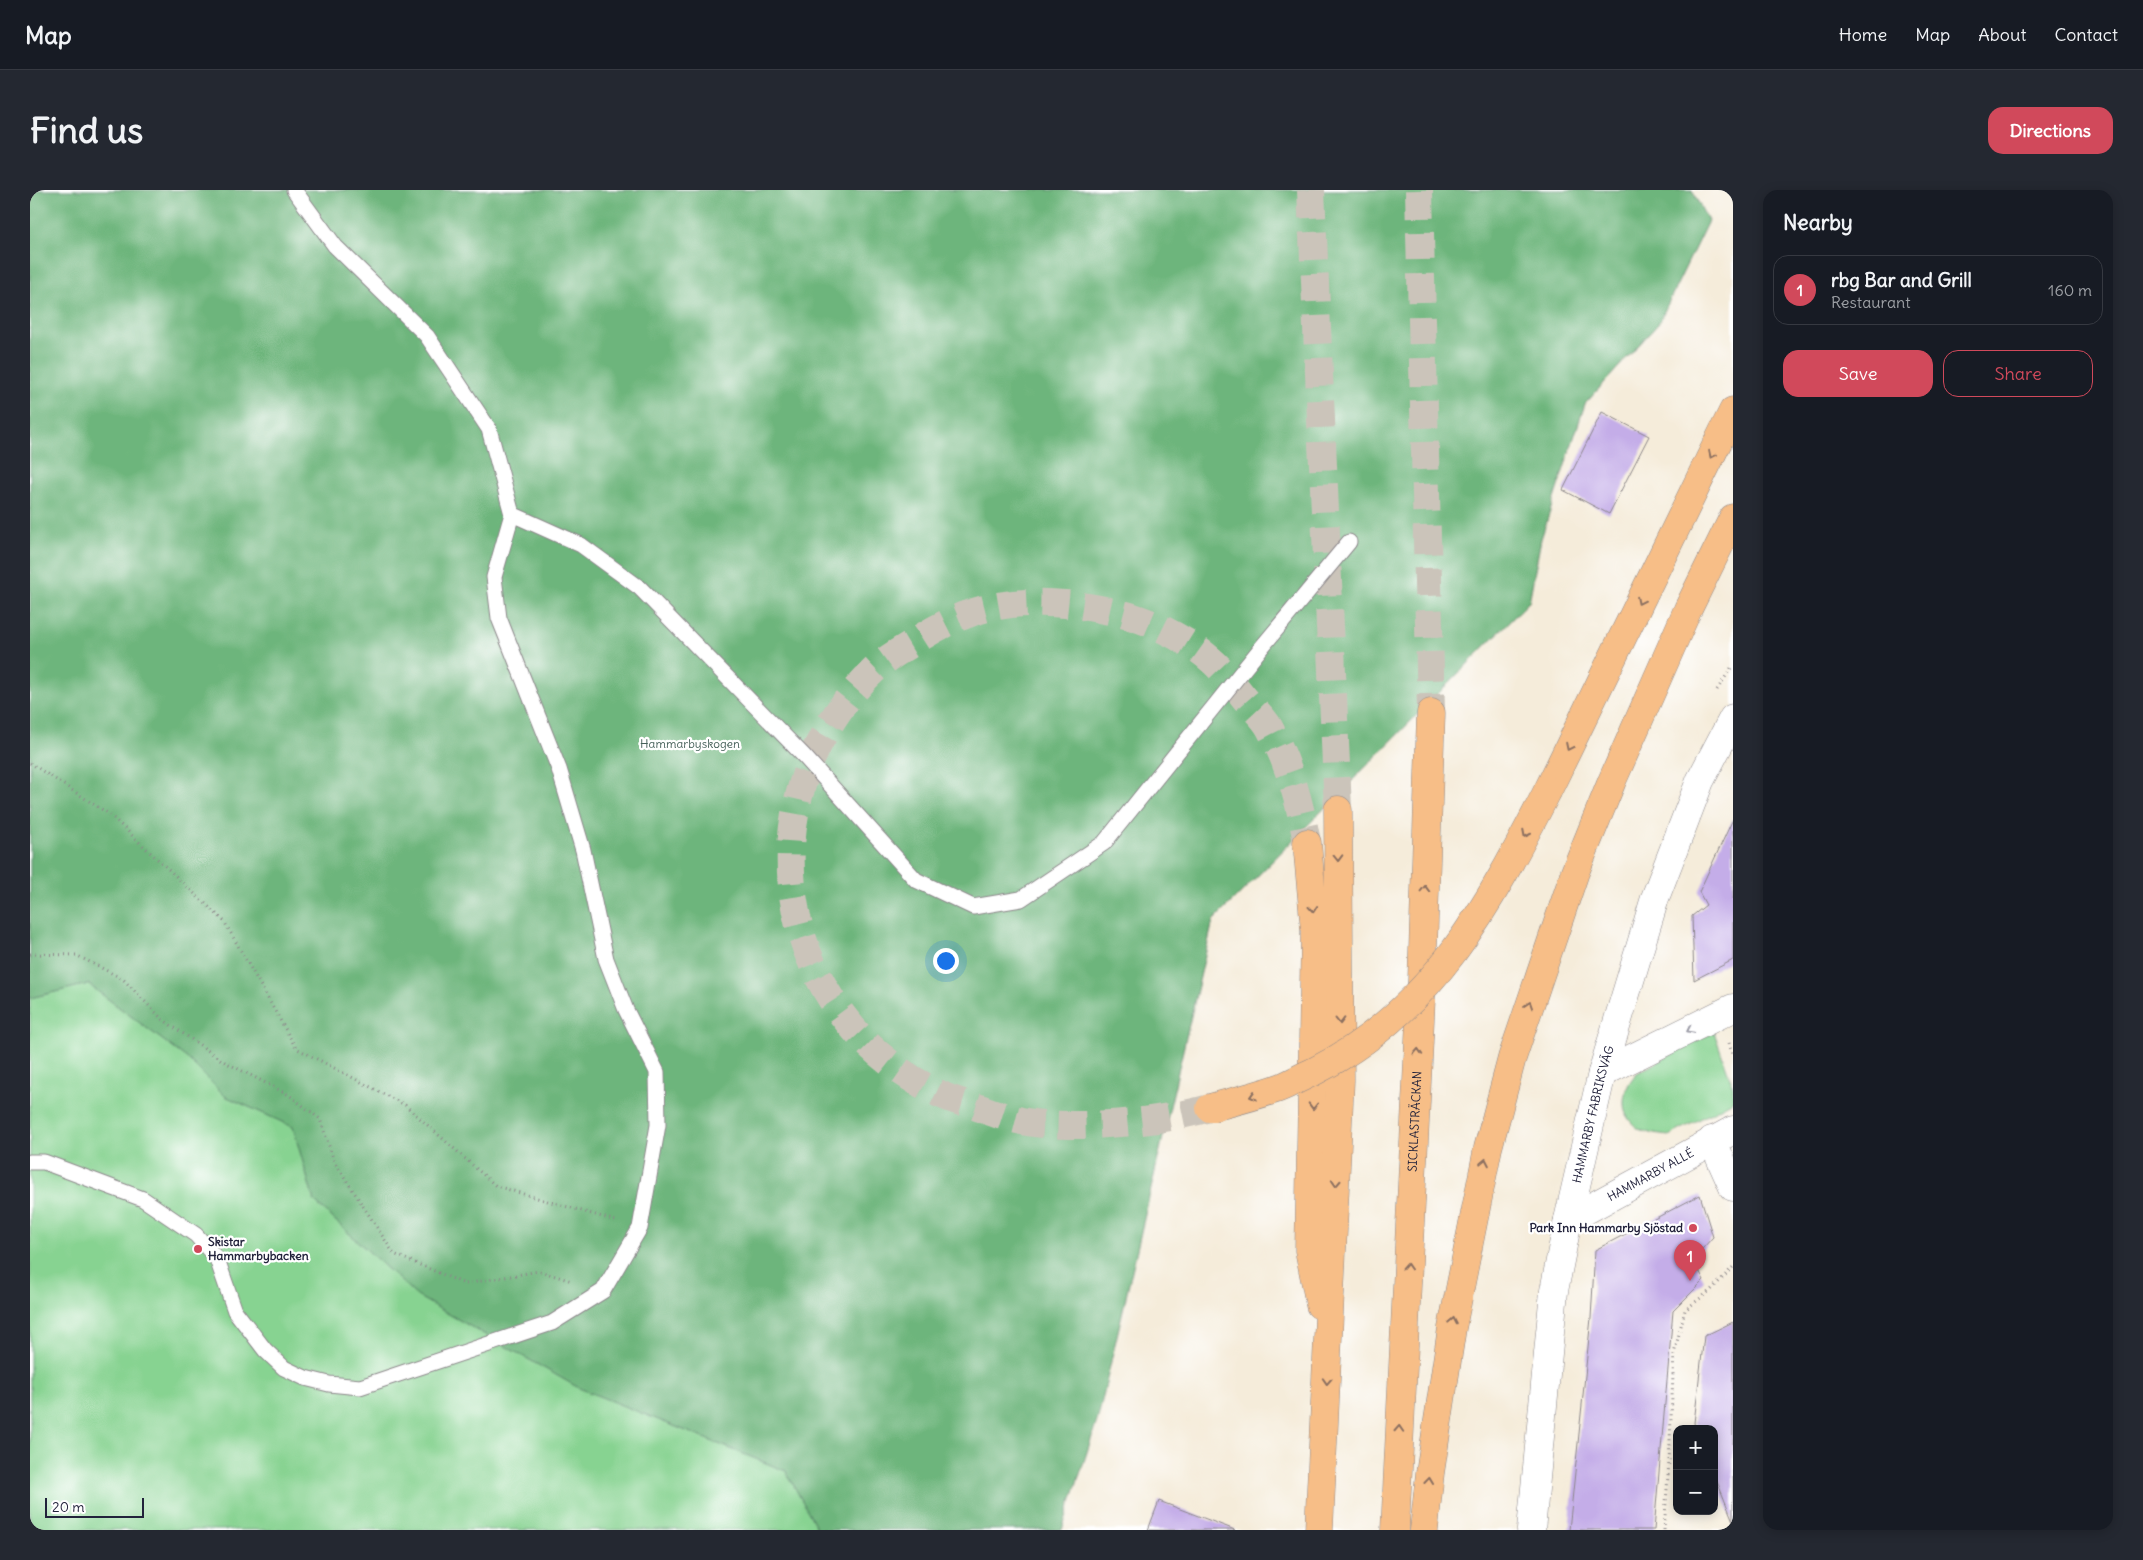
<!DOCTYPE html>
<html lang="en">
<head>
<meta charset="utf-8">
<style>
	:root { --surface:#171b24; --page:#242831; --text:#f1f3f6; --muted:#9ea1a6; --line:#363941; --accent:#d1495b }
	body { margin:0; font-family:Delius,sans-serif; background:var(--page); color:var(--text) }
	.controls { position:absolute; right:15px; bottom:15px; display:grid; overflow:hidden; border-radius:10px; box-shadow:0 2px 12px #0003 }
	.controls button { width:45px; height:45px; display:grid; place-items:center; padding:0; border:0; border-bottom:1px solid var(--line); background:var(--surface); color:var(--text); font:25px sans-serif }
	.scale { position:absolute; left:15px; bottom:12px; width:99px; box-sizing:border-box; padding-left:5px; border:2px solid #22223b; border-top:0; font-size:14px; line-height:18px; white-space:nowrap; color:#22223b; -webkit-text-stroke:4px #fff; paint-order:stroke }
	.you { position:absolute; left:915px; top:770px; width:18px; height:18px; margin:-12px; border:4px solid #fff; border-radius:50%; background:#1a73e8; box-shadow:0 0 0 8px #1a73e833 }
	.badge { display:grid; place-items:center; width:32px; height:32px; border-radius:50%; background:var(--accent); color:#fff; font-size:16px; font-weight:700 }
	.pin { position:absolute; translate:-50% -41px; filter:drop-shadow(0 1px 2px #0008) }
	.pin::after { content:''; position:absolute; top:26px; width:18px; height:15px; background:inherit; clip-path:polygon(0 0,100% 0,50% 100%) }
	.list { margin:0; padding:0; list-style:none }
	h2 { display:flex; justify-content:space-between; align-items:center; height:65px; margin:0; padding:0 20px; font-size:21px }
	h2 small { font-size:16px; font-weight:400; color:var(--muted) }
	.list li { display:grid; grid-template-columns:32px 1fr auto; gap:15px; align-items:center; box-sizing:border-box; height:70px; margin:0 10px 10px; padding:0 10px; border:1px solid var(--line); border-radius:15px }
	.list b { display:block; font-size:19px; white-space:nowrap }
	.list p { margin:0; font-size:16px; white-space:nowrap; color:var(--muted) }
	.list em { font-size:16px; font-style:normal; color:var(--muted) }
	.actions { display:flex; gap:10px; padding:15px 20px }
	.actions a { flex:1; padding:11px 0; border:1px solid var(--accent); border-radius:15px; text-align:center; font-size:18px; color:var(--accent) }
	.actions .main { background:var(--accent); color:#fff }
	.map { position:relative; flex:none; width:1703px; height:1340px; overflow:hidden; border-radius:15px }
	header { display:flex; align-items:center; gap:30px; box-sizing:border-box; height:70px; padding:0 25px; background:var(--surface); border-bottom:1px solid var(--line) }
	header strong { font-size:24px }
	nav { display:flex; gap:28px; margin-inline-start:auto; font-size:18px }
	.intro { display:flex; align-items:center; justify-content:space-between; box-sizing:border-box; height:120px; padding:0 30px }
	h1 { margin:0; font-size:35px }
	.button { padding:12px 22px; border-radius:15px; background:var(--accent); color:#fff; font-size:18px; font-weight:700 }
	main { display:flex; gap:30px; padding:0 30px }
	aside { flex:1; background:var(--surface); border-radius:15px; box-shadow:0 2px 12px #0003 }
	.map>svg:first-child { display:block }
	.green { fill:#87d391; stroke:#547a66 }
	.forest { fill:#6db57b; stroke:#486c5b }
	.building { fill:#c4ade8 }
	.lines { fill:none; stroke-linecap:round; stroke-linejoin:round }
	.highway-tunnel { stroke:#cbc4ba; stroke-width:28; stroke-dasharray:28 14; stroke-linecap:butt }
	.lane-casing { stroke:#8c878a; stroke-width:17 }
	.street-casing { stroke:#8c878a; stroke-width:29 }
	.highway-casing { stroke:#8c878a; stroke-width:29 }
	.path { stroke:#8c878a; stroke-width:3; stroke-dasharray:1 4; stroke-linecap:butt }
	.lane { stroke:#fff; stroke-width:15 }
	.street { stroke:#fff; stroke-width:28 }
	.highway { stroke:#f7be87; stroke-width:28 }
	.highway-bridge-casing { stroke:#8c878a; stroke-width:29; stroke-linecap:butt }
	.highway-bridge { stroke:#f7be87; stroke-width:28 }
	.oneway { stroke:#8c7061 }
	.oneway2 { stroke:#9c9ca7 }
	.poi-dot { fill:#d1495b; stroke:#fff; stroke-width:2 }
	.labels { text-anchor:middle; stroke-width:4.5; stroke-linejoin:round; paint-order:stroke }
	.park-label { font-size:12px; fill:#456059; stroke:#fff }
	.street-label { font-size:12px; fill:#22223b; stroke:#fff }
	.poi-label { font-size:12px; font-weight:bold; fill:#22223b; stroke:#fff; text-anchor:end }
</style>
</head>
<body>
<header>
<strong>Map</strong>
<nav><a>Home</a><a>Map</a><a>About</a><a>Contact</a></nav>
</header>
<div class="intro"><h1>Find us</h1><a class="button">Directions</a></div>
<main>
<div class="map">
<svg width="1703" height="1340" viewBox="0 0 1703 1340">
	<rect width="100%" height="100%" fill="#fff"/>
	<filter id="ink" filterUnits="userSpaceOnUse"><feTurbulence type="fractalNoise" baseFrequency=".02" numOctaves="2"/><feDisplacementMap in="SourceGraphic" scale="10" xChannelSelector="R" yChannelSelector="G"/><feConvolveMatrix kernelMatrix="1 2 1 2 8 2 1 2 1" color-interpolation-filters="sRGB"/></filter>
	<filter id="wash" filterUnits="userSpaceOnUse"><feTurbulence type="fractalNoise" baseFrequency=".0096" numOctaves="4" result="noise"/><feDisplacementMap in="SourceGraphic" scale="20" xChannelSelector="R" yChannelSelector="G"/><feGaussianBlur stdDeviation="1.12" result="paint"/><feColorMatrix in="noise" values="0 0 0 0 0 0 0 0 0 0 0 0 0 0 0 0 0 1.4 0 .05"/><feComposite in="paint" operator="in"/></filter>
	<g filter="url(#wash)">
		<rect width="100%" height="100%" fill="#f5ecda"/>
		<path class="green" d="M58 794 158 869 195 906 263 937 284 1011 387 1106 549 1198 756 1281 788 1340H0V808Z
			M1684 842 1703 897V911L1639 946C1630 945 1620 944 1611 940 1587 927 1591 899 1607 883Z"/>
		<path class="forest" d="M0 0H1662L1678 31 1628 134 1555 214 1511 349 1499 412 1183 731 1068 1228 1032 1340H788L756 1281 549 1198 387 1106 284 1011 263 937 195 906 158 869 58 794 0 808Z"/>
		<g id="blocks">
			<path class="building" d="M1572 222 1619 246 1579 324 1533 300Z
				M1703 629V770L1664 790 1662 726 1676 715 1669 702Z
				M1670 1005 1683 1047 1663 1069 1674 1090 1643 1121 1624 1340H1539L1561 1128 1565 1060Z
				M1703 1132V1331L1684 1284V1239H1666L1664 1233 1674 1146Z
				M1129 1311 1205 1340H1118Z"/>
		</g>
	</g>
	<g filter="url(#ink)">
		<use href="#blocks" fill-opacity="0" stroke="#8c878a" stroke-width="1"/>
		<g class="lines">
			<path class="highway-tunnel" d="M1281 0 1308 620
				M1389 0 1401 523
				M1180 918C1135 930 1097 934 1051 935 1034 935 1014 935 997 932 979 929 961 922 944 916 934 913 922 910 912 905 739 824 708 599 852 473 861 466 871 460 881 454 897 443 916 432 935 425 987 405 1050 412 1103 427 1126 434 1162 453 1181 470 1194 481 1205 497 1217 511 1224 519 1233 527 1239 537 1259 574 1270 612 1277 653"/>
			<defs>
				<path id="lane" d="M482 324 551 355 610 398 774 566 886 690 943 717 991 709 1074 653 1231 458 1319 352
					M0 972H14L113 1009 166 1045 187 1069 205 1121 235 1160 254 1178 275 1188 299 1194 330 1197 522 1133 573 1101 610 1038 628 935 627 882 596 820 576 769 553 660 529 579 469 428 464 387 482 324 459 239 397 146 305 56 264 0"/>
				<g id="street">
					<path d="M1572 883 1703 818"/>
					<path d="M1682 950 1703 997"/>
					<path id="s1" d="M1538 1030 1703 940"/>
					<path id="s2" d="M1501 1340 1524 1101 1538 1030 1572 883 1625 708 1670 591 1703 528"/>
				</g>
				<g id="highway">
					<path d="M1518 600 1703 221"/>
					<path d="M1277 653 1285 741 1279 1060 1290 1115"/>
					<path d="M1289 1340 1310 890 1308 620"/>
					<path id="s3" d="M1365 1340 1392 789 1401 523"/>
					<path d="M1394 1340 1400 1283 1422 1138 1458 958 1482 868 1545 682 1582 591 1658 419 1703 328"/>
				</g>
			</defs>
			<use href="#lane" class="lane-casing"/>
			<use href="#street" class="street-casing"/>
			<use href="#highway" class="highway-casing"/>
			<path class="path" d="M1687 500 1703 475
				M0 573 79 624 194 731 266 858 375 915 466 996 586 1031
				M0 764 46 765 93 789 132 829 193 871 259 905 290 929 304 971 364 1064 435 1094 509 1081 542 1091
				M1699 853 1703 867
				M1634 1340 1639 1272 1644 1164 1655 1120 1681 1100 1703 1077"/>
			<use href="#lane" class="lane"/>
			<use href="#street" class="street"/>
			<use href="#highway" class="highway"/>
			<defs>
				<path id="highway-bridge" d="M1180 918C1202 912 1226 906 1249 898 1260 894 1271 887 1283 882 1404 821 1459 715 1518 600"/>
			</defs>
			<use href="#highway-bridge" class="highway-bridge-casing"/>
			<use href="#highway-bridge" class="highway-bridge"/>
		</g>
		<defs><path id="oneway-chevron" d="M-2-3.5L2.5 0L-2 3.5" fill="none" stroke-width="1.6" stroke-linecap="round" stroke-linejoin="round" transform="scale(1.25)"/></defs>
		<g class="oneway">
			<use href="#oneway-chevron" transform="translate(1682 265) rotate(116)"/>
			<use href="#oneway-chevron" transform="translate(1610 411) rotate(116)"/>
			<use href="#oneway-chevron" transform="translate(1539 557) rotate(116)"/>
			<use href="#oneway-chevron" transform="translate(1496 644) rotate(117)"/>
			<use href="#oneway-chevron" transform="translate(1308 668) rotate(89)"/>
			<use href="#oneway-chevron" transform="translate(1395 699) rotate(-88)"/>
			<use href="#oneway-chevron" transform="translate(1283 719) rotate(85)"/>
			<use href="#oneway-chevron" transform="translate(1499 815) rotate(-72)"/>
			<use href="#oneway-chevron" transform="translate(1310 831) rotate(89)"/>
			<use href="#oneway-chevron" transform="translate(1388 862) rotate(-87)"/>
			<use href="#oneway-chevron" transform="translate(1223 906) rotate(164)"/>
			<use href="#oneway-chevron" transform="translate(1283 916) rotate(91)"/>
			<use href="#oneway-chevron" transform="translate(1455 972) rotate(-79)"/>
			<use href="#oneway-chevron" transform="translate(1306 993) rotate(93)"/>
			<use href="#oneway-chevron" transform="translate(1377 1077) rotate(-87)"/>
			<use href="#oneway-chevron" transform="translate(1423 1131) rotate(-79)"/>
			<use href="#oneway-chevron" transform="translate(1297 1191) rotate(93)"/>
			<use href="#oneway-chevron" transform="translate(1369 1239) rotate(-87)"/>
			<use href="#oneway-chevron" transform="translate(1399 1291) rotate(-84)"/>
		</g>
		<use class="oneway2" href="#oneway-chevron" transform="translate(1660 840) rotate(154)"/>
	</g>
	<g class="poi-dot">
		<circle cx="1663" cy="1038" r="5"/>
		<circle cx="168" cy="1059" r="5"/>
	</g>
	<g class="labels">
		<g class="park-label">
			<text x="660" y="558">Hammarbyskogen</text>
		</g>
		<g class="street-label">
			<text dy="4" stroke="none"><textPath href="#s2" startOffset="421">HAMMARBY FABRIKSVÄG</textPath></text>
			<text dy="4" stroke="none"><textPath href="#s3" startOffset="409">SICKLASTRÄCKAN</textPath></text>
			<text dy="4" stroke="none"><textPath href="#s1" startOffset="94">HAMMARBY ALLÉ</textPath></text>
		</g>
		<g class="poi-label">
			<text x="1653" y="1042">Park Inn Hammarby Sjöstad</text>
			<text x="178" y="1056" text-anchor="start">Skistar<tspan x="178" dy="14">Hammarbybacken</tspan></text>
		</g>
	</g>
</svg>
<div class="controls">
<button>+</button>
<button>−</button>
</div>
<div class="scale">20 m</div>
<div class="you"></div>
<div class="pin badge" style="left:1660px;top:1091px">1</div>
</div>
<aside>
<h2>Nearby<small></small></h2>
<ul class="list">
<li><span class="badge">1</span><div><b>rbg Bar and Grill</b><p>Restaurant</p></div><em>160 m</em></li>
</ul>
<div class="actions"><a class="main">Save</a><a>Share</a></div>
</aside>
</main>
</body>
</html>
